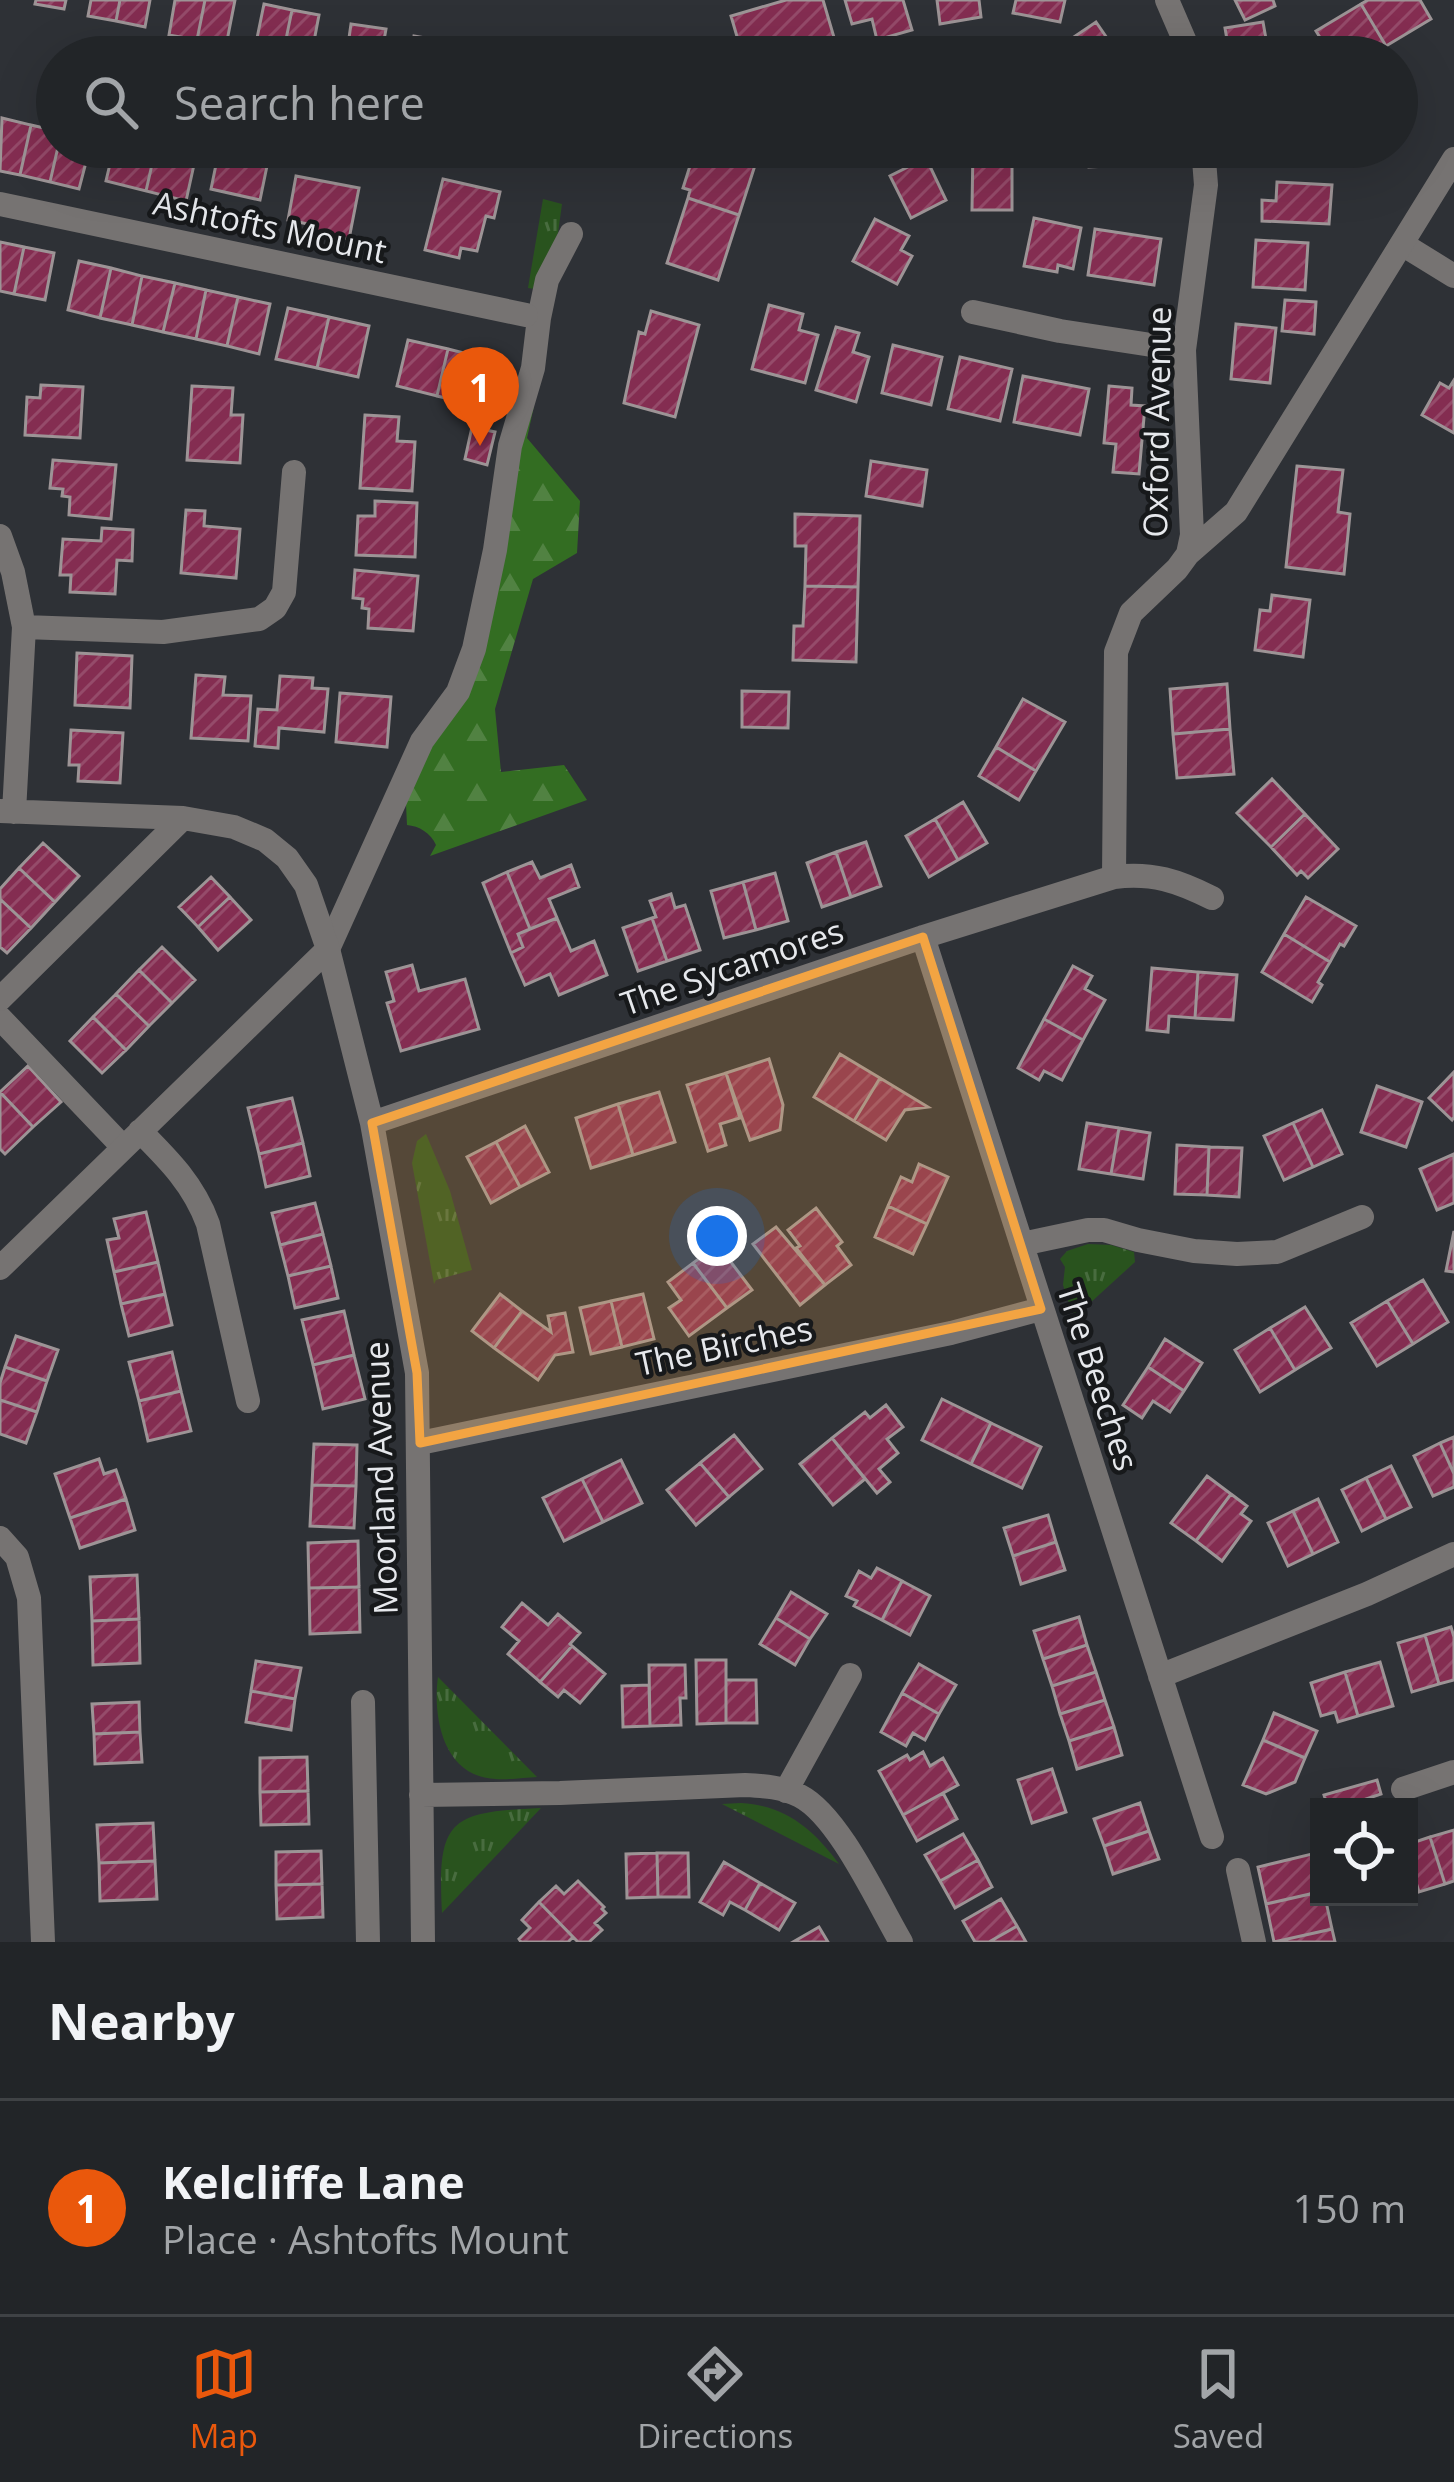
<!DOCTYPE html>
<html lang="en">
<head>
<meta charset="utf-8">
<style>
	:root { --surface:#222528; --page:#2a2d30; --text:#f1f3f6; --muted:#a2a5a8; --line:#3f4245; --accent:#ea580c }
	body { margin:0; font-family:"Open Sans",sans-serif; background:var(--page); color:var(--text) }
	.controls { position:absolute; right:36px; bottom:36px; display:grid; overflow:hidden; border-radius:0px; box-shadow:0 12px 48px #0002 }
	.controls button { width:108px; height:108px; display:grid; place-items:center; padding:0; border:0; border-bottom:3px solid var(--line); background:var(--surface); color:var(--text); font:60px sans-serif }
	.you { position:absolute; left:717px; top:1236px; width:42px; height:42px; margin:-30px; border:9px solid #fff; border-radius:50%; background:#1a73e8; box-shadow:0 0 0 18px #1a73e833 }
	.badge { display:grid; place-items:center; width:78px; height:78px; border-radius:50%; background:var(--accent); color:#fff; font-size:39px; font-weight:700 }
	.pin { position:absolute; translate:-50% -99px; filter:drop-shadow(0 3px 6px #0008) }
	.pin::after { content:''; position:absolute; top:63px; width:42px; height:36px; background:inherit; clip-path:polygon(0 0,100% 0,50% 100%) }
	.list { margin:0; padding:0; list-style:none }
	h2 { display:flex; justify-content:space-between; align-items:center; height:156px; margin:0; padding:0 48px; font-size:51px }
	h2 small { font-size:39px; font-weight:400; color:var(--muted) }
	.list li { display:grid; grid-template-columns:78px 1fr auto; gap:36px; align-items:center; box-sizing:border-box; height:216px; padding:0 48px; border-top:3px solid var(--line) }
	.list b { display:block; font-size:45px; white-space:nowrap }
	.list p { margin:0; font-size:39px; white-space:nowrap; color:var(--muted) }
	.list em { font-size:39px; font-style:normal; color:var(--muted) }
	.icon { flex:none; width:66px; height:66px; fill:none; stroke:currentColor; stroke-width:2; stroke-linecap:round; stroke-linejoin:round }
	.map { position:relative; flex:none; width:1454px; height:1942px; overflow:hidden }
	.search { position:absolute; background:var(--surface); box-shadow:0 12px 48px #0002; left:36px; right:36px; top:36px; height:132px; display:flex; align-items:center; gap:30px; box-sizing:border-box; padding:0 42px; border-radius:66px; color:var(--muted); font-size:45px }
	.sheet { height:372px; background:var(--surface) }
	nav { display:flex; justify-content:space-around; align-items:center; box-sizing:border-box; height:168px; border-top:3px solid var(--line); background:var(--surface); font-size:33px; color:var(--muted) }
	nav a { display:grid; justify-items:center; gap:6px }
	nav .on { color:var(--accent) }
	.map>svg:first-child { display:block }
	.grass { fill:url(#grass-tufts) }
	.forest { fill:url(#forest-firs) }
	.building { fill:url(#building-hatch); stroke:#9d9496; stroke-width:3 }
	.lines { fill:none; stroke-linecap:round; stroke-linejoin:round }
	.lane { stroke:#767372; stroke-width:24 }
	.street { stroke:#767372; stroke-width:24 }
	.marked { fill:#f3a442; fill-opacity:0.2; stroke:#f3a442; stroke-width:9; stroke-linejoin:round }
	.labels { text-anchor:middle; stroke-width:9; stroke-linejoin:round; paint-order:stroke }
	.street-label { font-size:33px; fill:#e6e8ec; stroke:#17191b }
</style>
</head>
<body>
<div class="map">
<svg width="1454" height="1942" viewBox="0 0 1454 1942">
	<defs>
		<pattern id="grass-tufts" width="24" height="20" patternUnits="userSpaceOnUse" patternTransform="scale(3)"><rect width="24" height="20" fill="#29531e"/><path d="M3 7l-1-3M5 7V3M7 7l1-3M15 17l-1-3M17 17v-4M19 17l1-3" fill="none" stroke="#486c3f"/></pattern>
		<pattern id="forest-firs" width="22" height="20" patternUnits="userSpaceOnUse" patternTransform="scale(3)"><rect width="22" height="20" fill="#336d22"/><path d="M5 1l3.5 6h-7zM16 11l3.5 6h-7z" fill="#518242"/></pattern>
		<pattern id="building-hatch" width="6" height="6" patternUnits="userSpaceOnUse" patternTransform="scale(3)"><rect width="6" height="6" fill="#842d51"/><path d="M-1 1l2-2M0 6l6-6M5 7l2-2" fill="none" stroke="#954b6a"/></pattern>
	</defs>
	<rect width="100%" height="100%" fill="#2e3136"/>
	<path class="grass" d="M543 199 562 204 558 233 535 289 528 288Z
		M426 1134 450 1191 472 1270 436 1280 434 1284 412 1163 417 1141Z
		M1088 1244 1111 1245 1134 1252 1135 1262 1078 1314 1072 1312 1063 1285 1065 1267 1060 1259 1067 1251Z
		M438 1677 537 1777C519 1778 497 1782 479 1776 441 1764 433 1712 438 1677Z
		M741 1803C786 1806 813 1829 839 1864L722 1804Z
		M541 1808 442 1913C437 1819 450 1812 541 1808Z"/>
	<path class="forest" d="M534 406 527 438 580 501 577 553 533 579 495 709 501 772 564 765 587 800 430 856 436 845C431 833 419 826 407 825L406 804 433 743 467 694 516 447Z"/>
	<path class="building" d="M36 0H66L64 9 35 4Z
		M91 0H120L116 21 88 16Z
		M120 0H150L145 27 116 21Z
		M175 0H205L197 40 169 35Z
		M205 0H235L226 46 197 40Z
		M786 0H823L838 51 819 57H757L756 53 743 57 731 16Z
		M845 0H903L912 30 877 40 872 19 852 24Z
		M937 0H979L981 17 940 24Z
		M1016 0H1065L1060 22 1013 13Z
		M1235 0H1273L1275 6 1245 20Z
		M1368 0H1420L1431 19 1386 46 1361 4Z
		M264 4 292 10 283 54 255 48Z
		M1361 4 1386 46 1367 57H1332L1316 31Z
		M292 10 319 15 311 57 283 54Z
		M1096 22 1120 57H1058L1053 51Z
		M1263 22 1269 56 1290 52 1291 57H1230L1225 28Z
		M351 24 386 29 381 57H327L329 42 348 45Z
		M414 36 448 42 446 57H411Z
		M448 42 483 48 481 57H446Z
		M580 50V57H548V51Z
		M548 51V57H516V53Z
		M2 118 31 125 20 175 0 171Z
		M31 125 57 131 58 147 50 182 20 175Z
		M58 147H90L79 189 50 182Z
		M114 147H156L146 191 106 181Z
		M156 147H179L197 151 186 201 146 191Z
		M696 147H719L757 159 739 215 688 198 690 190 683 188Z
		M973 147H1012V210H972Z
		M1088 147H1137V148H1127L1128 165 1089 167Z
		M1265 147H1330L1332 158 1267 166Z
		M218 155 267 166 260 200 211 189Z
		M926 158 946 200 911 218 890 176Z
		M296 176 359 188 349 239 311 232 313 225 288 220Z
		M443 179 500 192 494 218 486 216 477 251 461 248 459 258 425 250Z
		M1277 182 1332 185 1329 224 1262 221V200L1276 201Z
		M688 198 739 215 718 280 667 263Z
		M1034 218 1081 228 1073 269 1058 265 1057 272 1024 266Z
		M875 219 909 236 901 250 912 256 897 284 853 261Z
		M1095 229 1161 239 1154 285 1088 275Z
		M1256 240 1308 243 1305 290 1253 287Z
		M0 242 24 247 14 294 0 291Z
		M24 247 54 253 45 300 14 294Z
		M79 261 111 268 100 318 68 310Z
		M111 268 142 276 132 325 100 318Z
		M142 276 175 283 163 332 132 325Z
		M175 283 206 290 196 339 163 332Z
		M206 290 238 297 227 346 196 339Z
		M238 297 270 304 259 354 227 346Z
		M1285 300 1316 302 1314 334 1282 331Z
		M769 305 803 314 799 330 818 335 805 383 752 369Z
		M288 308 329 317 317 368 276 359Z
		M651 311 699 325 675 417 624 403 639 332 645 334Z
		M329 317 369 326 358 377 317 368Z
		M1236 324 1276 328 1270 383 1231 379Z
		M836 327 859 333 853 352 869 357 856 402 816 390Z
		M408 340 448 349 437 396 397 386Z
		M893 345 942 357 931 405 882 393Z
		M448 349 488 359 477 405 437 396Z
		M960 357 1012 369 1000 421 948 409Z
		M1023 376 1089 389 1080 435 1014 422Z
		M1454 380V433L1422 415 1440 383 1449 388Z
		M41 385 83 387 80 438 25 435 27 397 40 398Z
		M192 386 233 388 231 415H243L240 463 187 460Z
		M1109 386 1132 388 1131 405 1145 406 1139 474 1113 472 1116 444 1104 443Z
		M365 415 399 417 397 441 415 442 412 491 360 488Z
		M472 427 495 432 487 465 465 459Z
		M53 460 116 465 111 519 69 515 70 497 62 496 63 489 50 488Z
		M871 461 927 470 922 506 866 496Z
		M1297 466 1343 470 1338 512 1350 514 1344 574 1286 567Z
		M375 501 417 503 415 557 356 555 358 516H375Z
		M186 510 205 511 204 526 240 529 236 578 181 573Z
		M795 514 860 516 858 587 805 586 806 546H795Z
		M102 528 133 530 132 561 117 560 115 594 70 592 71 575H60L63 539 101 541Z
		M355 570 418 576 413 631 368 628 369 609 362 608 363 599 353 598Z
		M805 586 858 587 856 662 793 660 794 626H803Z
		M1272 595 1310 600 1303 657 1255 650 1260 610 1270 611Z
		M77 653 132 656 130 708 75 705Z
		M196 675 225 677 223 695 251 696 248 741 191 738Z
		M280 676 313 678 312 688 328 689 324 732 279 728 278 748 255 746 258 709 277 710Z
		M1227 684 1230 729 1173 734 1170 689Z
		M742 691 789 692 788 728 742 727Z
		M340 693 391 697 387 747 336 742Z
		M1023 699 1065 722 1036 771 996 747Z
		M1230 729 1234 774 1177 778 1173 734Z
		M71 730 123 733 120 783 78 781 79 765H69Z
		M996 747 1036 771 1019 800 979 776Z
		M1272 779 1305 814 1271 847 1237 813Z
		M963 802 987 843 958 860 935 819Z
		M1305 814 1338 849 1308 878 1301 871 1297 875 1271 847Z
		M935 819 958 860 929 877 906 836Z
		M866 842 881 886 851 897 836 852Z
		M43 843 79 876 55 902 19 868Z
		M836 852 851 897 822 907 807 863Z
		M532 862 540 878 571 865 579 887 549 899 557 918 530 929 507 872Z
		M19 868 55 902 31 928 0 899V889Z
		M507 872 530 929 518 934 523 947 511 953 483 883Z
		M775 873 788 921 756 930 743 882Z
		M211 877 230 897 198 927 179 907Z
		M743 882 756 930 724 938 711 891Z
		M671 894 675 908 685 905 700 950 667 961 652 918 656 917 650 901Z
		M230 897 251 920 218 950 198 927Z
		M1306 897 1356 926 1344 946 1340 944 1330 962 1284 934Z
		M0 899 31 928 7 953 0 947Z
		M557 918 571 951 594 941 607 975 559 995 550 974 525 985 511 953 523 947 518 934Z
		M652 918 667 961 638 971 623 928Z
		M1284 934 1330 962 1318 982 1322 985 1312 1002 1262 972Z
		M162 947 195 980 172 1003 139 970Z
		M412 965 419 991 465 979 479 1029 401 1051 387 1003 394 1001 386 972Z
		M1073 966 1092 976 1085 989 1105 1000 1083 1040 1044 1019Z
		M1152 968 1198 972 1195 1018 1169 1016 1168 1032 1147 1030Z
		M139 970 172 1003 149 1026 116 994Z
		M1198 972 1237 975 1233 1020 1195 1018Z
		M116 994 149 1026 126 1050 93 1017Z
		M93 1017 126 1050 102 1073 70 1041Z
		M1044 1019 1083 1040 1062 1080 1044 1071 1039 1080 1018 1068Z
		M840 1054 880 1078 854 1121 814 1097Z
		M769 1059 783 1105 780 1130 750 1140 726 1073Z
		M28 1066 61 1102 33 1127 0 1092Z
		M1454 1072V1117L1452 1120 1429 1098Z
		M726 1073 740 1118 720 1124 726 1145 708 1151 687 1085Z
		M880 1078 928 1107 905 1110 886 1140 854 1121Z
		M1377 1086 1422 1102 1406 1147 1361 1132Z
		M0 1092 33 1127 5 1154 0 1149Z
		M659 1092 675 1142 633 1155 618 1104Z
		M292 1098 303 1143 259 1154 248 1108Z
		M618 1104 633 1155 591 1168 576 1118Z
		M1322 1110 1342 1154 1313 1167 1293 1123Z
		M1087 1123 1119 1128 1111 1174 1079 1169Z
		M1293 1123 1313 1167 1284 1180 1264 1136Z
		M525 1126 549 1172 520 1187 496 1142Z
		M1119 1128 1150 1133 1143 1179 1111 1174Z
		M496 1142 520 1187 491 1203 467 1157Z
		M303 1143 310 1176 266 1187 259 1154Z
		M1177 1145 1209 1147 1207 1195 1175 1194Z
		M1209 1147 1242 1148 1239 1197 1207 1195Z
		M1454 1154V1203L1437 1210 1420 1169Z
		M919 1164 948 1177 927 1224 888 1206 901 1177 912 1182Z
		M315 1203 323 1234 280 1245 272 1213Z
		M888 1206 927 1224 913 1254 875 1237Z
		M816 1208 842 1242 837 1246 851 1265 825 1285 796 1248 800 1246 788 1230Z
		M146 1212 158 1262 114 1272 107 1240 119 1238 114 1219Z
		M776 1227 825 1285 800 1305 753 1244Z
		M1454 1231V1272L1446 1271Z
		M323 1234 331 1266 288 1276 280 1245Z
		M718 1245 752 1290 727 1308 693 1263Z
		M158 1262 165 1294 121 1304 114 1272Z
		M693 1263 727 1308 689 1336 669 1308 681 1300 668 1282Z
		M331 1266 338 1298 295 1308 288 1276Z
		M1423 1280 1448 1322 1413 1344 1387 1301Z
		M165 1294 172 1325 129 1336 121 1304Z
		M500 1294 522 1311 494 1348 472 1331Z
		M643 1294 654 1339 622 1347 611 1301Z
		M611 1301 622 1347 591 1354 580 1308Z
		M1387 1301 1413 1344 1377 1366 1351 1323Z
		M1305 1307 1331 1348 1295 1370 1270 1328Z
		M344 1311 354 1355 313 1365 302 1320Z
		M522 1311 551 1332 548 1316 565 1313 573 1352 555 1355 538 1380 494 1348Z
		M1270 1328 1295 1370 1260 1392 1235 1350Z
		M16 1336 58 1350 47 1381 5 1367Z
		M1165 1339 1202 1363 1184 1391 1148 1367Z
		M172 1352 181 1391 139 1401 129 1362Z
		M354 1355 365 1399 323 1409 313 1365Z
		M5 1367 47 1381 37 1412 0 1400V1383Z
		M1148 1367 1184 1391 1170 1412 1153 1401 1142 1418 1123 1405Z
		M181 1391 191 1431 148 1441 139 1401Z
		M942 1399 991 1423 971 1464 922 1440Z
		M0 1400 37 1412 26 1443 0 1434Z
		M886 1405 903 1427 887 1439 898 1453 879 1469 890 1482 877 1493 832 1438 865 1412 870 1418Z
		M991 1423 1041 1447 1022 1488 971 1464Z
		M734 1435 762 1469 729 1497 700 1463Z
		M1454 1437V1474L1440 1443Z
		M832 1438 865 1479 833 1505 800 1464Z
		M1440 1443 1454 1474V1487L1433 1496 1414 1456Z
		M314 1444 357 1445 356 1486 312 1485Z
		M99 1459 104 1474 116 1470 126 1499 70 1518 55 1474Z
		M621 1460 642 1503 603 1522 582 1479Z
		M700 1463 729 1497 696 1525 667 1490Z
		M1391 1466 1411 1507 1386 1519 1366 1478Z
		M1207 1476 1231 1494 1196 1541 1171 1523Z
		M1366 1478 1386 1519 1362 1531 1342 1490Z
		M582 1479 603 1522 564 1541 543 1498Z
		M312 1485 356 1486 354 1528 310 1526Z
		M1231 1494 1247 1506 1241 1514 1251 1521 1222 1561 1196 1541Z
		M126 1499 135 1530 80 1548 70 1518Z
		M1318 1499 1338 1542 1313 1554 1293 1511Z
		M1293 1511 1313 1554 1288 1566 1268 1523Z
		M1048 1515 1056 1542 1013 1556 1004 1528Z
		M358 1541 359 1587 309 1588 308 1543Z
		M1056 1542 1065 1570 1021 1584 1013 1556Z
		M877 1568 902 1581 882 1620 854 1606 857 1601 846 1596 859 1571 871 1578Z
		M137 1575 139 1619 92 1621 90 1577Z
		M902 1581 930 1596 910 1635 882 1620Z
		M359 1587 360 1632 310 1634 309 1588Z
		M791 1592 827 1614 810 1639 776 1618Z
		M522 1603 548 1625 558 1614 580 1633 570 1644 572 1646 540 1682 508 1654 519 1641 502 1627Z
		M1079 1617 1087 1645 1043 1659 1034 1631Z
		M776 1618 810 1639 795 1665 760 1644Z
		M139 1619 140 1663 93 1665 92 1621Z
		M1451 1627 1454 1637V1680L1439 1684 1425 1635Z
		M1425 1635 1439 1684 1412 1692 1398 1643Z
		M1087 1645 1096 1672 1052 1686 1043 1659Z
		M572 1646 605 1674 580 1703 564 1690 558 1697 540 1682Z
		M696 1660H726V1723L697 1724Z
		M256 1661 301 1668 295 1699 251 1691Z
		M1380 1662 1393 1706 1358 1716 1345 1672Z
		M919 1664 956 1685 939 1714 902 1693Z
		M649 1665H685L686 1698H680L681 1725 650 1726Z
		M1096 1672 1105 1700 1060 1714 1052 1686Z
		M1345 1672 1358 1716 1338 1722 1335 1712 1321 1716 1311 1683Z
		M726 1680H756L757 1723H726Z
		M649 1685 650 1726 623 1727 622 1686Z
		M251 1691 295 1699 291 1730 246 1722Z
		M902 1693 939 1714 925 1740 913 1733 906 1746 881 1732Z
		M1105 1700 1114 1727 1069 1741 1060 1714Z
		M139 1702 140 1732 94 1734 92 1704Z
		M1274 1713 1317 1731 1305 1758 1263 1740Z
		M1114 1727 1122 1755 1077 1769 1069 1741Z
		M140 1732 142 1762 95 1764 94 1734Z
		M1263 1740 1305 1758 1295 1782 1266 1794 1243 1785Z
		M923 1752 930 1766 943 1758 958 1785 903 1815 879 1771 907 1755 910 1760Z
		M307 1757 308 1791 260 1792V1758Z
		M1052 1769 1066 1812 1032 1823 1018 1780Z
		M1377 1780 1381 1794 1366 1799 1368 1807H1328L1324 1795Z
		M308 1791 309 1824 261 1825 260 1792Z
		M943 1793 957 1819 917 1841 903 1815Z
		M1140 1803 1149 1831 1104 1846 1094 1819Z
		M153 1823 155 1861 99 1863 97 1825Z
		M1454 1830V1881L1445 1884 1430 1837Z
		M1149 1831 1159 1859 1113 1874 1104 1846Z
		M963 1834 978 1860 940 1881 925 1855Z
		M1430 1837 1445 1884 1419 1892 1409 1860V1844Z
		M321 1851 322 1884 276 1885V1852Z
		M657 1853H688L689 1897H658Z
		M657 1853 658 1897 627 1898 626 1854Z
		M1316 1853 1319 1892 1266 1904 1258 1867Z
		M978 1860 992 1887 955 1908 940 1881Z
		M155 1861 157 1899 100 1901 99 1863Z
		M724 1862 760 1883 745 1910 730 1902 723 1915 700 1902Z
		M578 1881 604 1907 602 1909 606 1913 595 1923 602 1930 589 1942H578L539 1902 556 1886 564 1894Z
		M760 1883 795 1903 779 1930 745 1910Z
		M322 1884 323 1917 277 1919 276 1885Z
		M1319 1892V1897H1325L1332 1929 1274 1942 1266 1904Z
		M1001 1899 1017 1926 989 1942H975L963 1921Z
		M539 1902 573 1937 568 1942H521L519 1939 530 1928 522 1920Z
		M1017 1926 1026 1942H989Z
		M819 1927 828 1942H793Z
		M1332 1929 1335 1942H1274Z"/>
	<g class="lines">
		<path class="lane" d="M1402 244 1454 276
			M328 949 422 741 458 692 474 649 495 550 510 446 533 368 539 318 547 280 571 234
			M0 1018 123 1147
			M1403 1789 1454 1772
			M1238 1870 1254 1942"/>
		<path class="street" d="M1167 0 1186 44 1189 57
			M0 204 526 315
			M973 312 1060 331 1184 350
			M0 536 13 572 24 627 14 812
			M1188 554 1192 535 1184 350 1206 185 1203 147
			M24 627 163 632 259 619 275 608 284 592 294 472
			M0 811 183 818 234 827 265 840 287 858 306 885 328 949 372 1123 417 1373 423 1942
			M1114 877 1116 652 1131 613 1177 569 1188 554 1236 512 1454 159
			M923 937 1212 1837
			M0 999 183 818
			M372 1123 923 937 1114 877C1152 872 1178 881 1212 898
			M140 1131C169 1160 194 1185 208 1224L248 1401
			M1022 1244 1088 1230H1104L1138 1240 1194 1251 1237 1254 1277 1252 1362 1217
			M0 1268 328 949
			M420 1443 951 1333 1041 1309
			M0 1538 17 1557 29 1598 43 1942
			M1160 1676 1367 1594 1454 1554
			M363 1702 368 1942
			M786 1791 850 1675
			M421 1795 560 1793 745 1785C764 1786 783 1787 800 1796 839 1816 878 1903 901 1942"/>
	</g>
	<path class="marked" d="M923 937 1041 1309 420 1443 417 1373 372 1123Z"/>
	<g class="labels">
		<g class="street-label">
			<text transform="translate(270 227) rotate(12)" y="12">Ashtofts Mount</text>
			<text transform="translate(1157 422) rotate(-89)" y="12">Oxford Avenue</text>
			<text transform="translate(732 967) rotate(-19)" y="12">The Sycamores</text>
			<text transform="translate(724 1346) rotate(-12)" y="12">The Birches</text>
			<text transform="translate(1098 1377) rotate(72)" y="12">The Beeches</text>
			<text transform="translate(381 1478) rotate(-92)" y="12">Moorland Avenue</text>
		</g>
	</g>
</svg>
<div class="controls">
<button><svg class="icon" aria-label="locate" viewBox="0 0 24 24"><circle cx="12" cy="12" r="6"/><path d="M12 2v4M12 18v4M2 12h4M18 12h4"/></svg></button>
</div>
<div class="you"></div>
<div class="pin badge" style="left:480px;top:446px">1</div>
<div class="search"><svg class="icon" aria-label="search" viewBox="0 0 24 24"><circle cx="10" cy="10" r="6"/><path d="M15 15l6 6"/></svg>Search here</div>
</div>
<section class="sheet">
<h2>Nearby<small></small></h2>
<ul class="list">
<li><span class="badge">1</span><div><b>Kelcliffe Lane</b><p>Place · Ashtofts Mount</p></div><em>150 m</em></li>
</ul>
</section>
<nav>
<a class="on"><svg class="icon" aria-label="map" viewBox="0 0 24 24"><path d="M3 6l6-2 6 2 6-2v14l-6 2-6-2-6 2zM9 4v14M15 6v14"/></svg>Map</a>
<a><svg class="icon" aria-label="directions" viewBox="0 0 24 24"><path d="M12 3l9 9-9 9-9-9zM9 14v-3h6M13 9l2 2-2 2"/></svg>Directions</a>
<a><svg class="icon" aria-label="saved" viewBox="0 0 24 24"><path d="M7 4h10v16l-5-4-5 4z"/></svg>Saved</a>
</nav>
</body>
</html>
